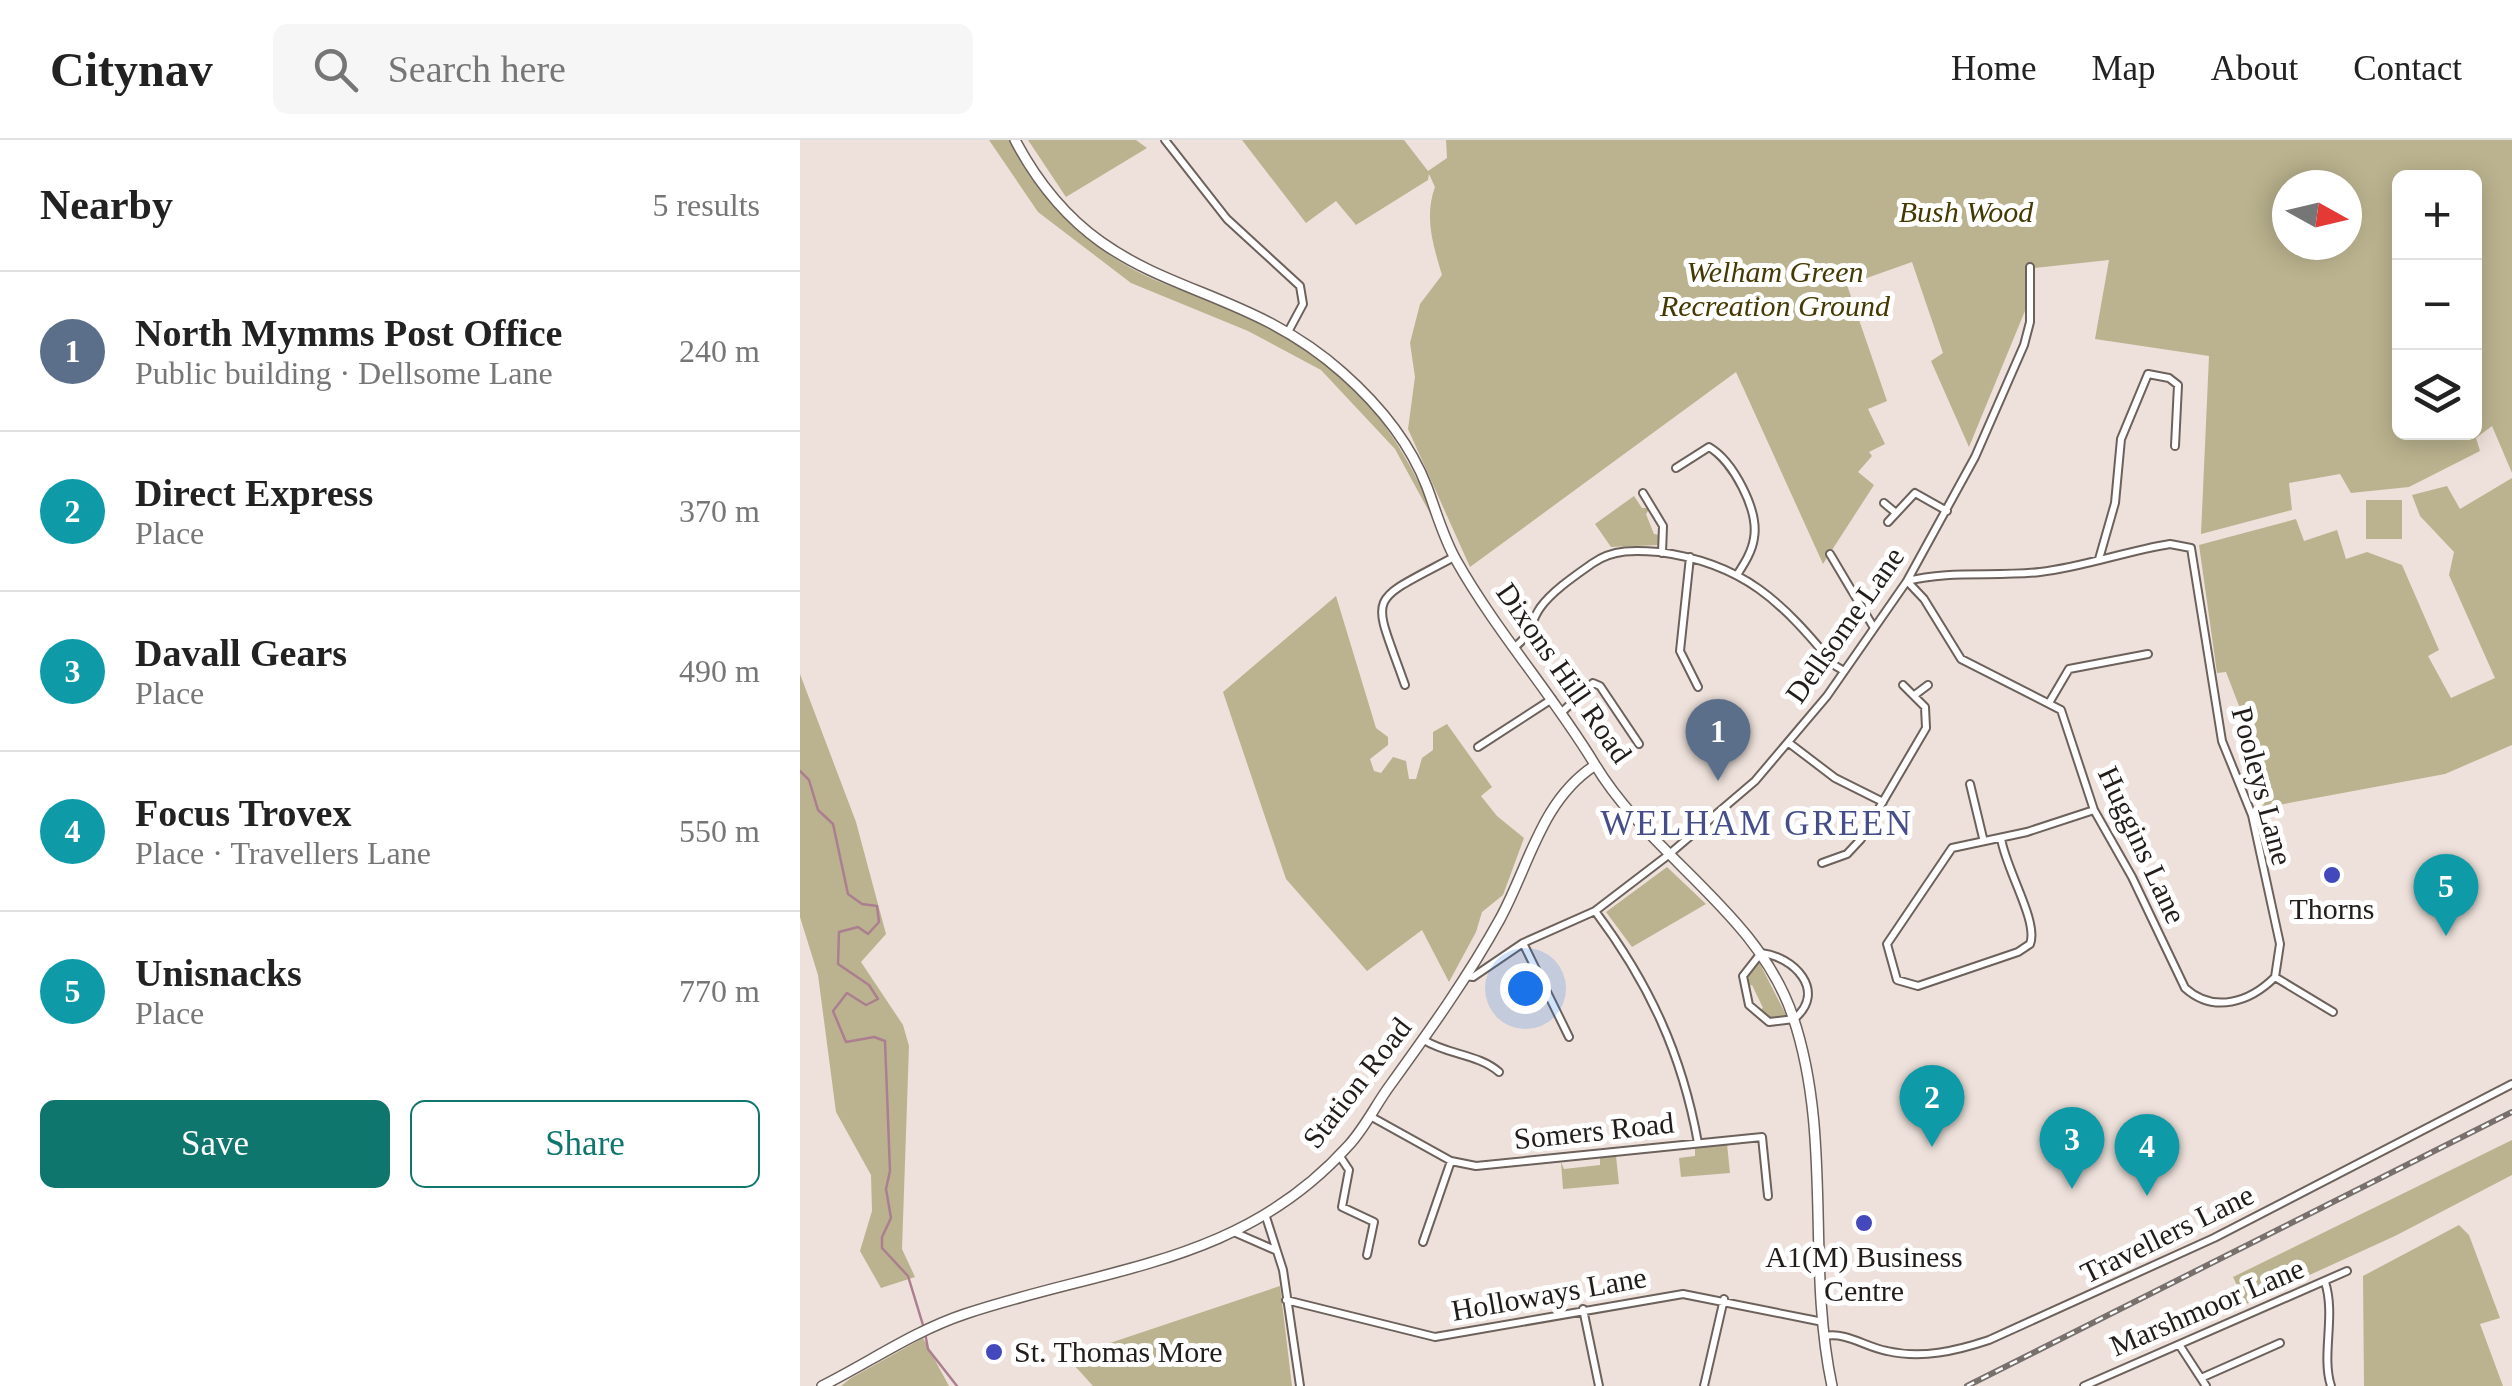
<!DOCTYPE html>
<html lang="en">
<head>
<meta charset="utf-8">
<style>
	:root { --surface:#fff; --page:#f6f6f6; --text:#222; --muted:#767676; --line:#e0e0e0; --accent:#0f766e }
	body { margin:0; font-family:"Times New Roman",serif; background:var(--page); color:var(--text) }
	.controls { position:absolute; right:30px; top:30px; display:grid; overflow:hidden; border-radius:15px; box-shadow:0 5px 25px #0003 }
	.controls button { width:90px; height:90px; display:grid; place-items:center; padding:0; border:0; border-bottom:2px solid var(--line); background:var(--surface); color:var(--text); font:50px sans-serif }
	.compass { position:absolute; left:1472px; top:30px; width:90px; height:90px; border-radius:50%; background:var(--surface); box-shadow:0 5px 25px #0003; rotate:98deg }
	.you { position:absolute; left:725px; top:848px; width:35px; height:35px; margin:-25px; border:8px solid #fff; border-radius:50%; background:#1a73e8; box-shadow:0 0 0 15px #1a73e833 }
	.badge { display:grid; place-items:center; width:65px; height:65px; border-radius:50%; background:var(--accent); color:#fff; font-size:32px; font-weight:700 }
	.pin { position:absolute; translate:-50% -82px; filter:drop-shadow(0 2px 5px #0008) }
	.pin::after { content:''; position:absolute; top:52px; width:35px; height:30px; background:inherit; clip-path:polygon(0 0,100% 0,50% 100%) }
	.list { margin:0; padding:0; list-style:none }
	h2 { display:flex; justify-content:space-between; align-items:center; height:130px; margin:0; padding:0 40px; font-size:42px }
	h2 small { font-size:32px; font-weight:400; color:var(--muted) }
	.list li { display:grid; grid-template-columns:65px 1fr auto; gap:30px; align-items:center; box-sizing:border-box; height:160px; padding:0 40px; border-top:2px solid var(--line) }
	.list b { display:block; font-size:38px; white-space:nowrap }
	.list p { margin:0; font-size:32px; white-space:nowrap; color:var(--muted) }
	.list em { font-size:32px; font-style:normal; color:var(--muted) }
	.actions { display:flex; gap:20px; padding:30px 40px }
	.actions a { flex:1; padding:22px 0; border:2px solid var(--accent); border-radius:15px; text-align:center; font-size:35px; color:var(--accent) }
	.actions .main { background:var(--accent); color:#fff }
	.icon { flex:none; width:55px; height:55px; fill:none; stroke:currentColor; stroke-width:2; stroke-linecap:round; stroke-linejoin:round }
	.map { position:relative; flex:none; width:1712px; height:1246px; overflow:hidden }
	header { display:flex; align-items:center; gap:60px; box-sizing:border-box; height:140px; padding:0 50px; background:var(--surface); border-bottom:2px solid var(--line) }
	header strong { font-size:48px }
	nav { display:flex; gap:55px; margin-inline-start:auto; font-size:35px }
	.search { width:700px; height:90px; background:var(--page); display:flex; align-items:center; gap:25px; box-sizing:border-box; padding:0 35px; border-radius:15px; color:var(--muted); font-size:38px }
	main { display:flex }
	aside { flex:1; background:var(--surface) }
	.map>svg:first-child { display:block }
	.green { fill:#bbb38f; fill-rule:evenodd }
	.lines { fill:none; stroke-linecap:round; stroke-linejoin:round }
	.stream { stroke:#ab7e90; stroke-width:2.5 }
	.street-casing { stroke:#6c615b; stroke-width:10 }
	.secondary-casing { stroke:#6c615b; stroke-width:12 }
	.street { stroke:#fff; stroke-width:6 }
	.secondary { stroke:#fff; stroke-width:9 }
	.rail-casing { stroke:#78706c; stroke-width:6 }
	.rail { stroke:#fff; stroke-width:2.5; stroke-dasharray:8; stroke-linecap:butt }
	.poi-dot { fill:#4348bd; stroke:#fff; stroke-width:4 }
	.labels { text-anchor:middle; stroke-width:10; stroke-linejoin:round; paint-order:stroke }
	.park-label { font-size:30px; font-style:italic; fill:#443900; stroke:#fff }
	.street-label { font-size:30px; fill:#221d1b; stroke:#fff }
	.poi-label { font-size:30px; fill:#221d1b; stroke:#fff }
	.quarter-label { font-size:35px; letter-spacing:2.5px; fill:#454e8b; stroke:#fff }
</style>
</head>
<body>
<header>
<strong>Citynav</strong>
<div class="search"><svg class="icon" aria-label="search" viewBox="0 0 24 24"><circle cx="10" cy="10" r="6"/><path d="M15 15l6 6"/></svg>Search here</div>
<nav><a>Home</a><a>Map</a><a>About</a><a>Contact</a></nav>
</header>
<main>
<aside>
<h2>Nearby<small>5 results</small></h2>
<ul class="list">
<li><span class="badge" style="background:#5c6f8a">1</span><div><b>North Mymms Post Office</b><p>Public building · Dellsome Lane</p></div><em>240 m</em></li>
<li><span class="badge" style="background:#0f9aa8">2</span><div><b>Direct Express</b><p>Place</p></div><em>370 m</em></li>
<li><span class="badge" style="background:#0f9aa8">3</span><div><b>Davall Gears</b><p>Place</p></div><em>490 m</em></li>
<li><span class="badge" style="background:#0f9aa8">4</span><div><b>Focus Trovex</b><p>Place · Travellers Lane</p></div><em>550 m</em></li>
<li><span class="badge" style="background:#0f9aa8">5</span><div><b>Unisnacks</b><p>Place</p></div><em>770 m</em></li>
</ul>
<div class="actions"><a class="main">Save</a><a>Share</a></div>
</aside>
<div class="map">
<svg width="1712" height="1246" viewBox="0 0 1712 1246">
	<rect width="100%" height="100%" fill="#eee1db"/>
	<path class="green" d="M189 0H209C242 61 290 112 355 140 408 162 468 178 515 213 580 263 614 325 644 399L595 309 521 230 448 191 331 143 238 72Z
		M228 0H336L347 8 266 57Z
		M442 0H604L628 31 647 18 646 0H1712V333L1692 286 1676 298 1680 311 1609 347 1551 353 1540 334 1489 343 1492 370 1401 394 1409 216 1295 199 1309 120 1226 129 1227 166 1169 307 1131 221 1143 213 1112 122 1047 145 1087 261 1068 269 1085 304 1069 312 1072 316 1058 332 1074 345 1023 424 936 232 670 427 608 289 615 237 610 203 620 164 642 135C633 105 624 77 635 47L629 34 628 40 556 85 536 61 506 83ZM1600 38H1674V292H1600ZM1487 45H1547V105H1487Z
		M1712 338V605L1645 634 1462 668 1471 649 1426 532 1417 533 1399 405 1496 379 1504 401 1537 390 1546 419 1567 412 1602 425 1639 510 1628 516 1651 558 1695 538 1649 435 1654 412 1620 376 1612 355 1647 346 1660 369Z
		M834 356 842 368H850L846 374 854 394 861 395 859 405 811 407 795 384Z
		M1566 360H1602V399H1566Z
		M536 456 576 588 588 597V605L570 619 574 631 581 633 593 617 606 621 609 639H616L622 618 633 610V592L647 584 692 647 681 656 697 676 724 698 703 755 682 772 676 792 649 842 622 790 567 831 486 739 423 552Z
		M0 534 56 682 86 794 61 822 103 885 109 906 102 1109 115 1137 81 1148 60 1111 72 1071 71 1035 36 972 18 835 0 777Z
		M867 727 906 764 832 807 806 772Z
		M958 820 987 877 968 879 958 871 963 868 952 845 946 847 945 834Z
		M1712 1000V1035L1595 1096 1446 1164 1433 1137Z
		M927 1004 930 1033 881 1037 879 1018 895 1016V1007Z
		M816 1016 819 1044 763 1049 761 1022 764 1029 800 1025V1018Z
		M1659 1085 1669 1095 1700 1178 1680 1184 1703 1246H1564L1563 1136Z
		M480 1146 492 1246H293L274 1225 307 1204Z
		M123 1198 149 1246H41L51 1238Z"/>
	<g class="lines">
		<path class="stream" d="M0 631 9 640 18 670 33 684 48 754 62 764 77 766 79 782 68 794 58 787 39 792 38 824 69 845 78 859 66 865 47 853 33 871 46 902 74 897 85 901 90 1031 86 1049 91 1078 82 1097V1108L108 1136 123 1185
			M125 1193 128 1209 157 1246"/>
		<defs>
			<path id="street" d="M365 0 427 79 500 146 503 164 488 192
				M876 328 909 307C933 321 959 370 954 398 952 412 944 424 937 435
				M843 353 863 386 862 413
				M1084 363 1096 373
				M1088 382 1115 353 1147 371
				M1370 404 1391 408 1422 601 1452 675 1480 804 1475 837C1450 862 1414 874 1385 848L1332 737 1294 670 1261 570 1161 519 1124 459 1107 441C1149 430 1196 437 1240 432 1284 427 1326 411 1370 404Z
				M1030 414 1074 488
				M890 417 880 511 898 547
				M1299 419 1315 363 1321 299 1348 234 1369 238 1378 245 1375 306
				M716 506C731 494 730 483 740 468 752 451 776 435 793 423 813 409 836 410 859 412 944 423 982 462 1034 525L1044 531
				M605 545C572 451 564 465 654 417
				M1116 554 1128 545
				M1249 563 1269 529 1348 514
				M762 572 793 543 800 546 839 604
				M989 603 1035 638 1083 662
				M678 607 752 559
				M1170 644 1183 698
				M1201 698C1205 728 1239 782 1230 804L1218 812 1118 846 1097 840 1087 804 1152 708 1227 692 1294 670
				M1022 723 1047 714 1061 699 1126 588 1125 567 1103 545
				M795 771C849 843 882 914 898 1003
				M723 803 769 897
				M961 813C993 816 1028 851 994 879L969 882 949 865 943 836Z
				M665 836 673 837 723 803 795 771 867 716 955 641 1027 556 1107 441 1175 317 1224 205 1230 182V127
				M1475 837 1533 872
				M624 900C648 915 678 914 699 932
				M570 976 651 1021 676 1026 962 997 968 1056
				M539 1015 549 1030 542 1067 574 1082 567 1115
				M466 1077 483 1130 500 1246
				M436 1093 475 1110
				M623 1102 651 1021
				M1525 1142C1536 1176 1521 1215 1531 1246
				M486 1160 635 1197 883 1154 1023 1182
				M783 1169 799 1246
				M1025 1196C1047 1192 1065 1207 1087 1211 1122 1219 1156 1211 1189 1200L1414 1098 1712 944
				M1380 1206 1406 1246
				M1401 1238 1480 1203
				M904 1246 924 1159
				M1284 1246 1547 1131"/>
			<path id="secondary" d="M215 0C301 163 424 127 543 233 578 264 610 303 627 347 636 371 643 397 656 420 696 491 752 554 794 623 849 716 958 772 993 877 1033 996 1006 1124 1032 1246
				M22 1246C70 1222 114 1191 165 1174 305 1127 441 1125 548 1006 565 988 576 964 591 944 630 890 668 837 700 779 729 726 741 661 794 626"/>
		</defs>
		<use href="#street" class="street-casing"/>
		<use href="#secondary" class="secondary-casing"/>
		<use href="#street" class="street"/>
		<use href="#secondary" class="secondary"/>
		<defs>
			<path id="rail" d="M1167 1246 1712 972"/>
		</defs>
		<use href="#rail" class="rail-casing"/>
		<use href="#rail" class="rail"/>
	</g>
	<g class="poi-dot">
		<circle cx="1532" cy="735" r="10"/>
		<circle cx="1064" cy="1083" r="10"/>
		<circle cx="194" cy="1212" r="10"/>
	</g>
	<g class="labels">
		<g class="park-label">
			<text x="1166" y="82">Bush Wood</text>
			<text x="975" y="142">Welham Green<tspan x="975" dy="34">Recreation Ground</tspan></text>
		</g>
		<g class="street-label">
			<text transform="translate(1045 485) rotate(-55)" y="10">Dellsome Lane</text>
			<text transform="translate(764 533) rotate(55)" y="10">Dixons Hill Road</text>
			<text transform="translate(1462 646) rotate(75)" y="10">Pooleys Lane</text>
			<text transform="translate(1342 705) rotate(65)" y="10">Huggins Lane</text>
			<text transform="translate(557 943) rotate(-52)" y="10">Station Road</text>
			<text transform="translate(794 991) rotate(-6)" y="10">Somers Road</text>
			<text transform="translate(1367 1094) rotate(-26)" y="10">Travellers Lane</text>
			<text transform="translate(749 1154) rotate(-10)" y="10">Holloways Lane</text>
			<text transform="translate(1407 1167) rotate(-23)" y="10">Marshmoor Lane</text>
		</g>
		<g class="poi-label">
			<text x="1532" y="779">Thorns</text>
			<text x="1064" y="1127">A1(M) Business<tspan x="1064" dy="34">Centre</tspan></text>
			<text x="214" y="1222" text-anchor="start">St. Thomas More</text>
		</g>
		<g class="quarter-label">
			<text x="957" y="695">WELHAM GREEN</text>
		</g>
	</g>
</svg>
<div class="controls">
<button>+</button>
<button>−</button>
<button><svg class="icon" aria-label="layers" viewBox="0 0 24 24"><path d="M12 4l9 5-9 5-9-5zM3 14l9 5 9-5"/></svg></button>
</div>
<svg class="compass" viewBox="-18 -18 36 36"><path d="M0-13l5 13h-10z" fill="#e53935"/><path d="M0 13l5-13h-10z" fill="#767676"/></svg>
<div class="you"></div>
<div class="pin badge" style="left:918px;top:641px;background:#5c6f8a">1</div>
<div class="pin badge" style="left:1132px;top:1007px;background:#0f9aa8">2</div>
<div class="pin badge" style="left:1272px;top:1049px;background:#0f9aa8">3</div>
<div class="pin badge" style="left:1347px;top:1056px;background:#0f9aa8">4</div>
<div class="pin badge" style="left:1646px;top:796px;background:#0f9aa8">5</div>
</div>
</main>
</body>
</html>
